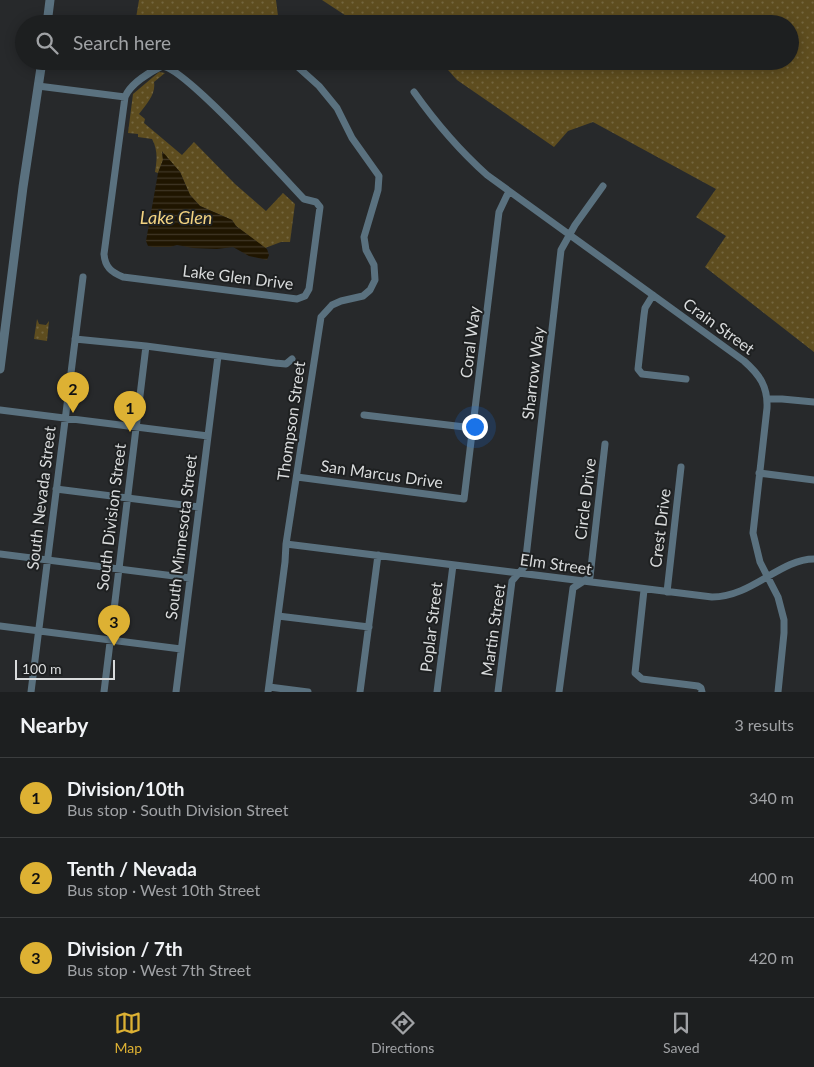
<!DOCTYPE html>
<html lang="en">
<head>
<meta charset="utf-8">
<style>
	:root { --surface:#1d1f20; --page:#2a2c2d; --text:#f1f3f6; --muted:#a0a2a5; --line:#3b3d3e; --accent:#ddb133 }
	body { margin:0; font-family:Lato,sans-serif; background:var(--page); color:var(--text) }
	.scale { position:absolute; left:15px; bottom:12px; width:100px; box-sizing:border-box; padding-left:5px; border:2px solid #d9dbdc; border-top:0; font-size:14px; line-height:18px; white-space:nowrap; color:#d9dbdc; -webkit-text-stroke:4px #1e2021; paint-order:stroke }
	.you { position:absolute; left:474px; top:426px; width:18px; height:18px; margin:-12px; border:4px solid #fff; border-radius:50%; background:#1a73e8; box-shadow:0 0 0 8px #1a73e833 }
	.badge { display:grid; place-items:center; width:32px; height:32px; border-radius:50%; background:var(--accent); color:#111; font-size:16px; font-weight:700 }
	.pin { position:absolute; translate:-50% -41px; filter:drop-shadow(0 1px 2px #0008) }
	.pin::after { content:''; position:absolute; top:26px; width:18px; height:15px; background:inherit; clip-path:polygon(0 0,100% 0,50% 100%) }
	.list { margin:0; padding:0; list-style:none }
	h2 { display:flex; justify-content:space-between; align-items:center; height:65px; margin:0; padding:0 20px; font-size:21px }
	h2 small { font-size:16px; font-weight:400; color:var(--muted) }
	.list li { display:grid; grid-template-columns:32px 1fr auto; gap:15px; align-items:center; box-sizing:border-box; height:80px; padding:0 20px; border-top:1px solid var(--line) }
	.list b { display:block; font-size:19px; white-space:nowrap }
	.list p { margin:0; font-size:16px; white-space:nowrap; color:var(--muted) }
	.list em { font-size:16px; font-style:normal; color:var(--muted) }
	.icon { flex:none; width:28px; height:28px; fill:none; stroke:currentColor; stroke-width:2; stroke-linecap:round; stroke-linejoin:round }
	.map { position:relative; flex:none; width:814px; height:692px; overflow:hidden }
	.search { position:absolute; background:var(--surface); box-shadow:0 2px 12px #0003; left:15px; right:15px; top:15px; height:55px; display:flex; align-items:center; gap:12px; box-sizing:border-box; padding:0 18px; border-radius:28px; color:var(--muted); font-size:19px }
	.sheet { height:305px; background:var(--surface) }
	nav { display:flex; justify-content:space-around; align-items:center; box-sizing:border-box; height:70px; border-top:1px solid var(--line); background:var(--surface); font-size:14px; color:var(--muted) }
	nav a { display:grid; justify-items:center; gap:2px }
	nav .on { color:var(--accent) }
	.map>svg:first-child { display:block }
	.grass { fill:url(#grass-dots) }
	.water { fill:url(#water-rules) }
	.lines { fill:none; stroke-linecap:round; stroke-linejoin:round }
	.minor { stroke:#5a717f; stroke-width:7 }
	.tertiary { stroke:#5a717f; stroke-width:9 }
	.labels { text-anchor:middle; stroke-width:4; stroke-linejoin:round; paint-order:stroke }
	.street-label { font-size:16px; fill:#d9dbdc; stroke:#1e2021 }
	.water-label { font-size:18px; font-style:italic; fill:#f3d381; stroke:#1e2021 }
</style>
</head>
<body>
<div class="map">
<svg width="814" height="692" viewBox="0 0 814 692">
	<defs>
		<pattern id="grass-dots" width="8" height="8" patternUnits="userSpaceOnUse" patternTransform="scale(1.25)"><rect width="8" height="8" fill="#5e4d1f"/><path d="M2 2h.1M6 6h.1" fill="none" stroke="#74663f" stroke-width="1.8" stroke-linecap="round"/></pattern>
		<pattern id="water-rules" width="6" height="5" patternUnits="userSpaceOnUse" patternTransform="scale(1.25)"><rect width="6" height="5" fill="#1f1500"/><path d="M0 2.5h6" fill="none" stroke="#3f3625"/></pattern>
	</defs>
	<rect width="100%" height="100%" fill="#27292b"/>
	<path class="grass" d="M139 0H276L279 24H223L212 15 200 24H135Z
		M322 0H814V352L705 267 726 236 696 217 716 189 593 122 568 131 554 147 457 80 440 61H790V24H362L357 23Z
		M159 72 165 73 154 82C156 94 147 103 139 114L145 119 144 123 182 155 194 142 235 184 266 211 283 193 295 204 290 242H281L265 248 236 226 232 220 200 206 190 195 180 172 162 152 163 160 158 173 155 172C157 160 158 150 152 139L138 137V134L128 133 133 94Z
		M37 319 39 324 46 325 49 321 47 341 34 339Z"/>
	<path class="water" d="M162 151 180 172 190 195 200 206 232 220 236 226 267 249 269 255 267 260 249 256 233 247 217 249 193 248 177 245 170 247H153L148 246 146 241 158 173 163 160Z"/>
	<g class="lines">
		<path class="minor" d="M354 62 355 61
			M162 66C184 67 284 178 304 199L316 202 320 207 309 289 305 296 297 299 123 277C111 272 105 267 104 254L125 97C130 84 150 72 162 66Z
			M38 86 125 97
			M414 92C436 123 459 150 487 175L744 361C760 375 768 387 767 408L753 533 760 562 778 597 784 620V633L778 692
			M653 295 645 308 644 315 638 369 642 374 686 379
			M75 339 146 346 275 363 286 364 292 359
			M767 399H782L814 402
			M0 410 208 436
			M364 415 473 428
			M759 473 814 480
			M297 477 464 499 499 212 509 191
			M56 489 199 507
			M286 544 712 597C752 597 780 559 814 559
			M0 554 190 578
			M644 590 635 673 642 679 698 686 701 688 702 692
			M667 592 681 467
			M278 616 369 627
			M0 626 181 649
			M269 687 308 692
			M31 692 83 277
			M104 692 146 346
			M176 692 218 356
			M268 692 285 562 286 544 321 317 332 305 341 301 363 296 370 290 375 280 374 265 366 250 364 237 378 190 379 176 352 138 337 108 319 86 299 68 294 61
			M360 692 378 555
			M437 692 453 565
			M498 692 512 581 525 566 561 250 575 225 603 186
			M559 692 573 588 590 577 605 444"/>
		<path class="tertiary" d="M47 24 50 0
			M0 369 23 187 42 61"/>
	</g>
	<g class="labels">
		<g class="street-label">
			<text transform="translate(238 277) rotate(7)" y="6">Lake Glen Drive</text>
			<text transform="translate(719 326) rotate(36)" y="6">Crain Street</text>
			<text transform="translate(470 342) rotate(-83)" y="6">Coral Way</text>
			<text transform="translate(533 373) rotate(-83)" y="6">Sharrow Way</text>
			<text transform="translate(291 421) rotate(-82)" y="6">Thompson Street</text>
			<text transform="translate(382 474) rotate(8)" y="6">San Marcus Drive</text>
			<text transform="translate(41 498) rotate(-83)" y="6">South Nevada Street</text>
			<text transform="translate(585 499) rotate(-83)" y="6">Circle Drive</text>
			<text transform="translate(111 517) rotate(-83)" y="6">South Division Street</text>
			<text transform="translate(660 528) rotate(-83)" y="6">Crest Drive</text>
			<text transform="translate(181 537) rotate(-83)" y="6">South Minnesota Street</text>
			<text transform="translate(556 564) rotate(8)" y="6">Elm Street</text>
			<text transform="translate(431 627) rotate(-83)" y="6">Poplar Street</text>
			<text transform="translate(493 630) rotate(-82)" y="6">Martin Street</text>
		</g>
		<g class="water-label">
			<text x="176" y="224">Lake Glen</text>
		</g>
	</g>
</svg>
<div class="scale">100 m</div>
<div class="you"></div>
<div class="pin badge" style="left:130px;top:432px">1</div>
<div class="pin badge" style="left:73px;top:413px">2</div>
<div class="pin badge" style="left:114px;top:646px">3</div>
<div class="search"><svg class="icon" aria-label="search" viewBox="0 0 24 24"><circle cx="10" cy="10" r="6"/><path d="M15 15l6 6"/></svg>Search here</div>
</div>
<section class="sheet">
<h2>Nearby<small>3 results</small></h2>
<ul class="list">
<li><span class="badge">1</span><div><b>Division/10th</b><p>Bus stop · South Division Street</p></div><em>340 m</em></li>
<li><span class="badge">2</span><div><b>Tenth / Nevada</b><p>Bus stop · West 10th Street</p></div><em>400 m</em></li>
<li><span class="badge">3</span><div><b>Division / 7th</b><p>Bus stop · West 7th Street</p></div><em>420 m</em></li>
</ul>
</section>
<nav>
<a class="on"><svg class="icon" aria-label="map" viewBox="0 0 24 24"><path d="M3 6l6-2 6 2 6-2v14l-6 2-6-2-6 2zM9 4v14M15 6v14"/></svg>Map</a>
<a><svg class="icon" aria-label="directions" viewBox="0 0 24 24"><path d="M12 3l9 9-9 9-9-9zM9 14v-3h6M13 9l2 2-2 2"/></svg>Directions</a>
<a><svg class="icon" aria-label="saved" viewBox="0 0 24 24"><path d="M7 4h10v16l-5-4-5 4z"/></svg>Saved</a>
</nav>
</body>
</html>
